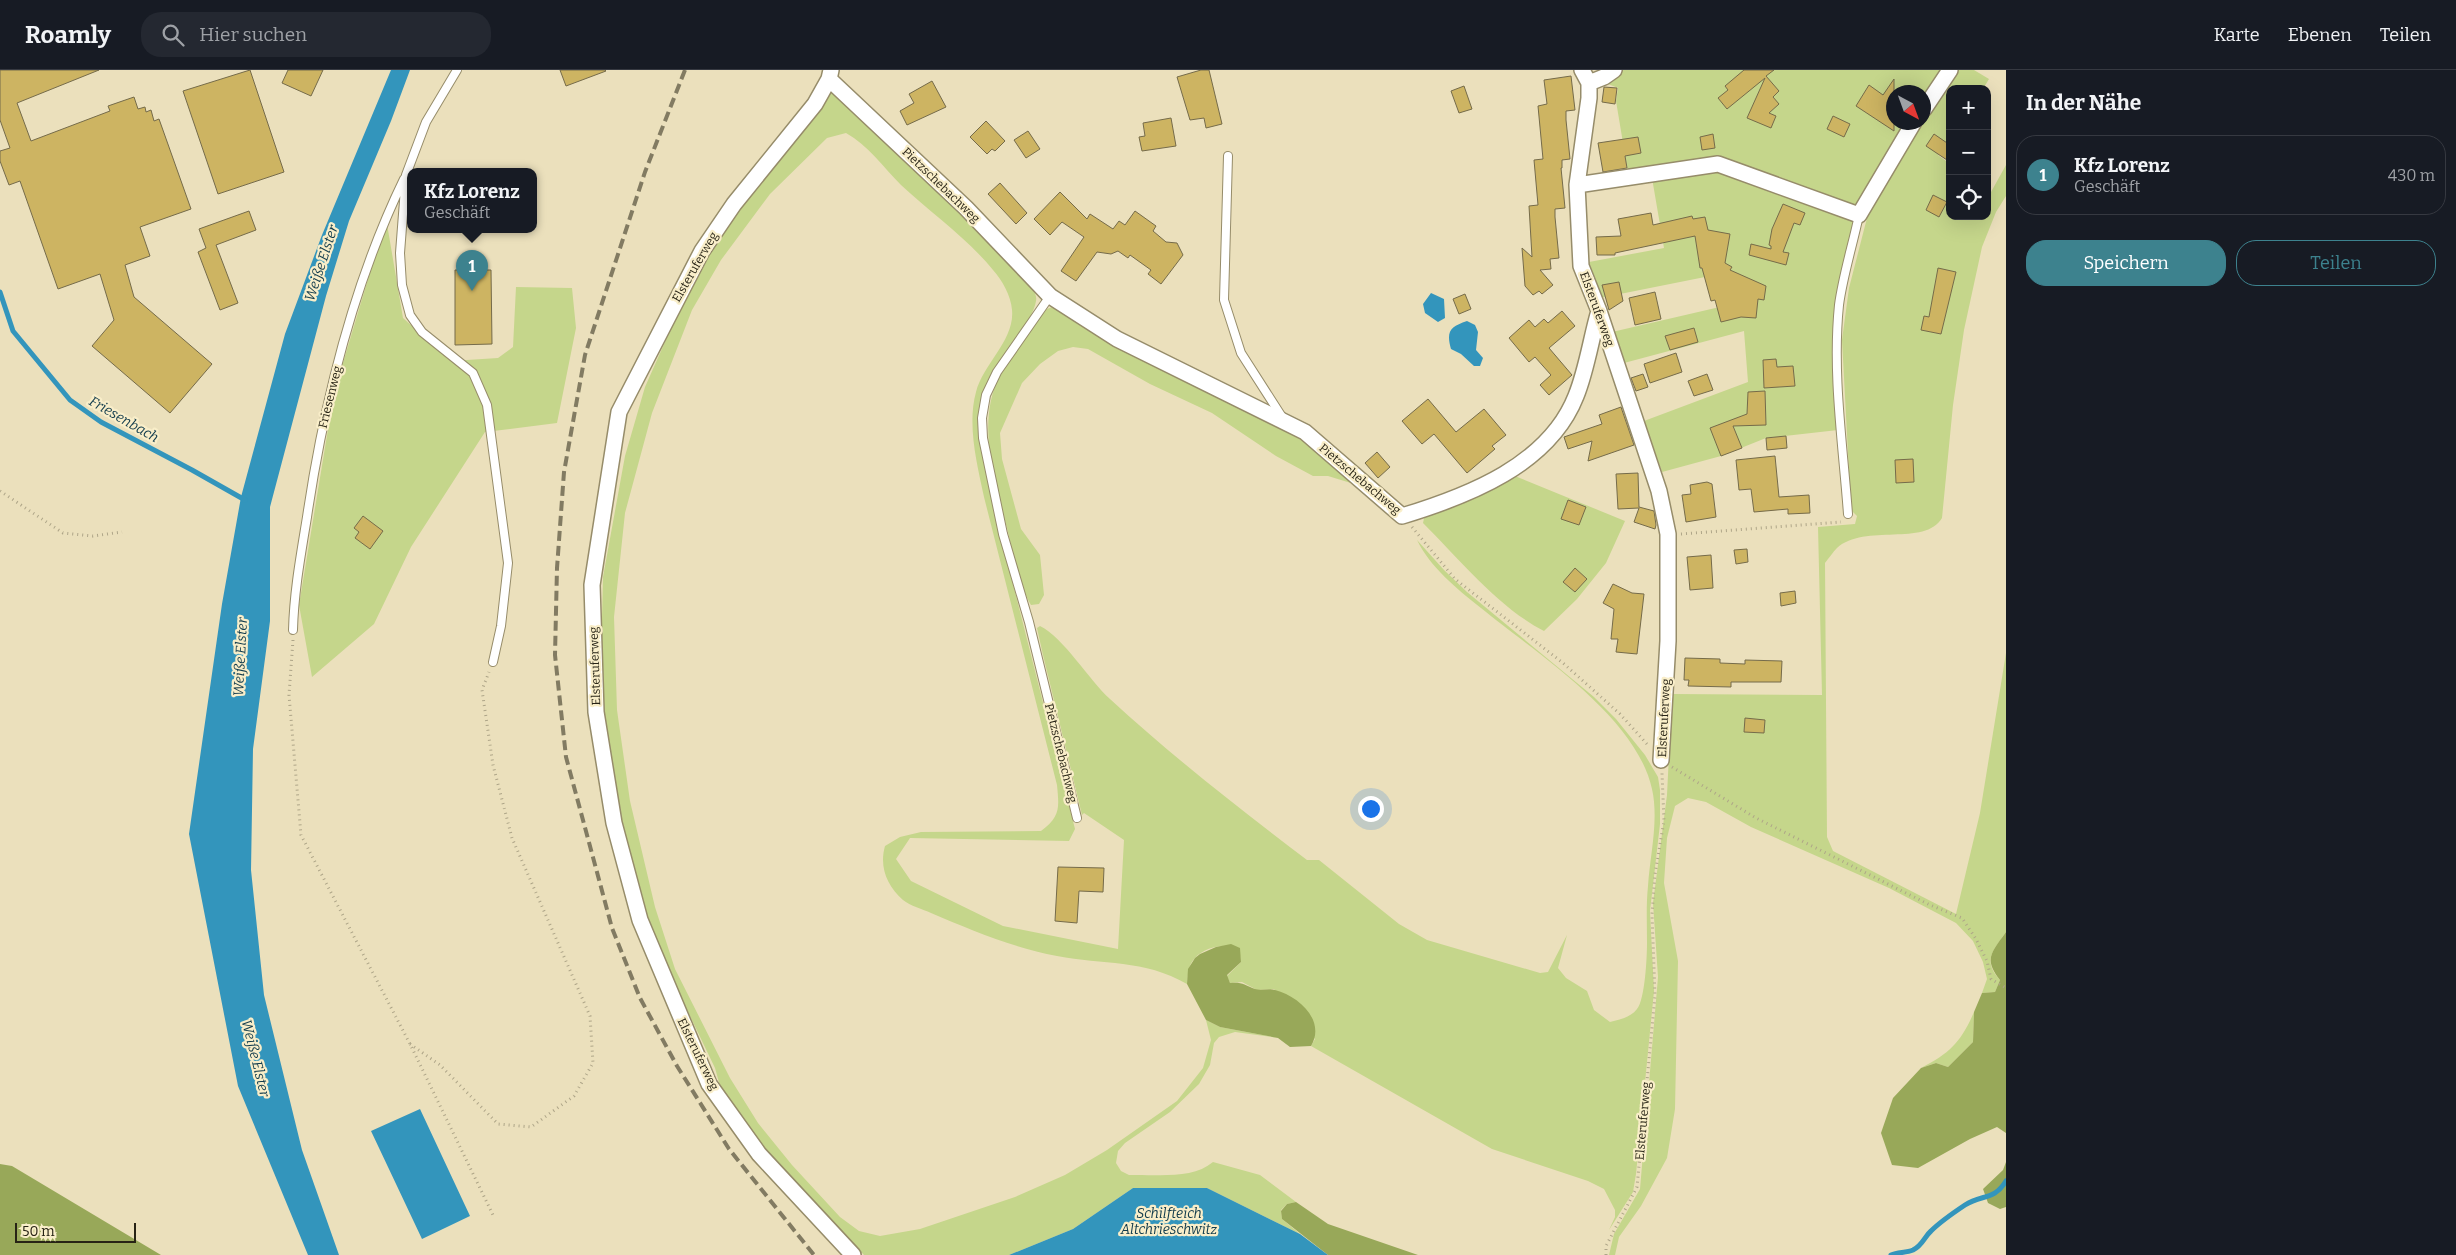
<!DOCTYPE html>
<html lang="de">
<head>
<meta charset="utf-8">
<style>
	:root { --surface:#171b24; --page:#242831; --text:#f1f3f6; --muted:#9ea1a6; --line:#363941; --accent:#3d828e }
	body { margin:0; font-family:Bitter,serif; background:var(--page); color:var(--text) }
	.controls { position:absolute; right:15px; top:15px; display:grid; overflow:hidden; border-radius:10px; box-shadow:0 5px 20px #0002 }
	.controls button { width:45px; height:45px; display:grid; place-items:center; padding:0; border:0; border-bottom:1px solid var(--line); background:var(--surface); color:var(--text); font:25px sans-serif }
	.compass { position:absolute; left:1886px; top:15px; width:45px; height:45px; border-radius:50%; background:var(--surface); box-shadow:0 5px 20px #0002; rotate:139deg }
	.scale { position:absolute; left:15px; bottom:12px; width:121px; box-sizing:border-box; padding-left:5px; border:2px solid #272315; border-top:0; font-size:14px; line-height:18px; white-space:nowrap; color:#272315; -webkit-text-stroke:4px #f9eec9; paint-order:stroke }
	.you { position:absolute; left:1370px; top:738px; width:18px; height:18px; margin:-12px; border:4px solid #fff; border-radius:50%; background:#1a73e8; box-shadow:0 0 0 8px #1a73e833 }
	.badge { display:grid; place-items:center; width:32px; height:32px; border-radius:50%; background:var(--accent); color:#fff; font-size:16px; font-weight:700 }
	.pin { position:absolute; translate:-50% -41px; filter:drop-shadow(0 1px 2px #0008) }
	.pin::after { content:''; position:absolute; top:26px; width:18px; height:15px; background:inherit; clip-path:polygon(0 0,100% 0,50% 100%) }
	.popup { position:absolute; left:407px; top:98px; width:130px; height:65px; box-sizing:border-box; display:grid; place-content:center; border-radius:10px; background:var(--surface); filter:drop-shadow(0 1px 4px #0005); font-size:16px; white-space:nowrap; color:var(--muted) }
	.popup b { font-size:19px; color:var(--text) }
	.popup::after { content:''; position:absolute; left:50%; top:100%; margin-left:-10px; border:10px solid transparent; border-top-color:var(--surface) }
	.list { margin:0; padding:0; list-style:none }
	h2 { display:flex; justify-content:space-between; align-items:center; height:65px; margin:0; padding:0 20px; font-size:21px }
	h2 small { font-size:16px; font-weight:400; color:var(--muted) }
	.list li { display:grid; grid-template-columns:32px 1fr auto; gap:15px; align-items:center; box-sizing:border-box; height:80px; margin:0 10px 10px; padding:0 10px; border:1px solid var(--line); border-radius:20px }
	.list b { display:block; font-size:19px; white-space:nowrap }
	.list p { margin:0; font-size:16px; white-space:nowrap; color:var(--muted) }
	.list em { font-size:16px; font-style:normal; color:var(--muted) }
	.actions { display:flex; gap:10px; padding:15px 20px }
	.actions a { flex:1; padding:11px 0; border:1px solid var(--accent); border-radius:20px; text-align:center; font-size:18px; color:var(--accent) }
	.actions .main { background:var(--accent); color:#fff }
	.icon { flex:none; width:28px; height:28px; fill:none; stroke:currentColor; stroke-width:2; stroke-linecap:round; stroke-linejoin:round }
	.map { position:relative; flex:none; width:2006px; height:1185px; overflow:hidden }
	header { display:flex; align-items:center; gap:30px; box-sizing:border-box; height:70px; padding:0 25px; background:var(--surface); border-bottom:1px solid var(--line) }
	header strong { font-size:24px }
	nav { display:flex; gap:28px; margin-inline-start:auto; font-size:18px }
	.search { width:350px; height:45px; background:var(--page); display:flex; align-items:center; gap:12px; box-sizing:border-box; padding:0 18px; border-radius:20px; color:var(--muted); font-size:19px }
	main { display:flex }
	aside { flex:1; background:var(--surface) }
	.map>svg:first-child { display:block }
	.green { fill:#c5d68b }
	.forest { fill:#98a859 }
	.water { fill:#3395bc }
	.lines { fill:none; stroke-linecap:round; stroke-linejoin:round }
	.stream { stroke:#3395bc; stroke-width:5 }
	.building { fill:#cdb462; stroke:#756b4a }
	.lane-casing { stroke:#968c6a; stroke-width:10 }
	.street-casing { stroke:#968c6a; stroke-width:18 }
	.path { stroke:#aea588; stroke-width:3; stroke-dasharray:1 4; stroke-linecap:butt }
	.lane { stroke:#fff; stroke-width:8 }
	.street { stroke:#fff; stroke-width:15 }
	.rail { stroke:#827b62; stroke-width:4; stroke-dasharray:10 5; stroke-linecap:butt }
	.labels { text-anchor:middle; stroke-width:4.5; stroke-linejoin:round; paint-order:stroke }
	.street-label { font-size:12px; fill:#272315; stroke:#f9eec9 }
	.water-label { font-size:14px; font-style:italic; fill:#113b4c; stroke:#f9eec9 }
</style>
</head>
<body>
<header>
<strong>Roamly</strong>
<div class="search"><svg class="icon" aria-label="search" viewBox="0 0 24 24"><circle cx="10" cy="10" r="6"/><path d="M15 15l6 6"/></svg>Hier suchen</div>
<nav><a>Karte</a><a>Ebenen</a><a>Teilen</a></nav>
</header>
<main>
<div class="map">
<svg width="2006" height="1185" viewBox="0 0 2006 1185">
	<rect width="100%" height="100%" fill="#ebe0bc"/>
	<path class="green" d="M1619 0H1946L1924 32V22H1894V52L1910 53 1859 133 1853 136 1751 98 1628 103 1616 31 1618 18 1603 12Z
		M1957 0H1974L1989 9 1983 19H1950V68L1938 85 1950 94V146H1987V120L1991 122 2006 95V126L1996 142 1982 177 1964 260 1953 335 1942 448C1925 477 1865 453 1837 478 1833 482 1829 488 1825 493L1827 767 1833 781 1956 844 1980 743 2006 583V862C1993 881 1982 890 2000 910L1995 922 1982 923 1987 909 1983 892 1973 871 1956 853 1889 818 1751 757 1706 732 1688 728 1675 736 1667 768 1664 813 1678 891 1675 1039 1667 1088 1641 1136 1619 1167 1615 1185H1609L1614 1164 1640 1119 1658 907 1653 833 1667 725 1672 624 1822 625 1818 457 1855 454 1857 446 1851 440 1842 270 1849 218 1867 148 1903 80Z
		M832 21 839 24 987 169 1033 220C1035 223 1037 227 1036 231 1033 252 1000 287 990 310 975 340 984 391 990 423L1075 759 1069 771 910 768 896 789 911 811 1003 856 1118 879 1124 770 1084 743 1082 745 1043 585 1037 558 1040 556C1064 568 1089 610 1110 629 1173 687 1240 739 1307 790H1319L1399 854 1427 870 1540 903 1548 902 1567 865 1558 898 1566 908 1587 921 1594 940 1610 952C1620 949 1630 948 1637 939 1645 930 1647 887 1647 873 1647 854 1646 835 1648 816 1650 785 1659 750 1652 719 1636 646 1536 583 1481 538 1456 518 1431 498 1417 470L1444 500 1467 522 1594 627 1616 649 1645 685 1658 707 1660 720V754L1650 841 1654 921 1636 1104 1633 1122 1609 1160 1615 1147V1140L1604 1119 1588 1111 1492 1079 1311 976 1315 969 1274 919 1257 920 1242 912 1230 913 1227 906 1241 892 1239 878C1226 873 1205 877 1195 888 1188 895 1188 904 1187 914 1144 889 1103 895 1057 886 1014 878 971 860 931 843 923 839 910 836 903 830 887 816 879 797 885 776L900 767 921 762 1041 761C1061 746 1059 737 1057 715L984 427C977 394 967 355 976 322 983 294 1015 270 1012 240 1011 226 1002 210 993 200 967 168 931 143 901 115 883 97 868 75 846 63L827 68 770 124 721 190 692 240 652 343 625 443 614 547 617 640 630 731 655 837 675 899 730 1008 758 1053 792 1095 840 1147 859 1161 880 1166 920 1159 1015 1127 1065 1105 1107 1080 1177 1031 1203 998 1211 970 1206 950 1220 957 1279 968 1235 962 1219 967 1214 973 1210 995 1199 1014 1170 1042 1125 1073 1118 1081 1116 1093 1121 1101 1129 1105C1155 1104 1192 1110 1213 1092L1260 1105 1296 1132 1287 1134 1281 1140 1282 1149 1300 1164 1207 1118H1133L1073 1159 1009 1185H864L778 1094 747 1056 720 1016 715 998 677 919 650 856 629 786 605 658 601 590 603 507 625 386 645 317 696 202 739 138 793 74Z
		M1711 99 1851 147 1855 155 1838 220V360L1766 368 1721 386 1662 402 1644 351 1748 312 1744 261 1624 293 1612 262 1737 233 1715 205 1600 228 1589 192 1664 178 1652 108Z
		M387 154 403 248 451 291 498 288 513 277 516 217 572 218 576 258 557 353 485 362 411 477 374 554 312 607 299 535 334 323 374 189Z
		M1055 236 1252 345C1293 357 1323 386 1354 414L1328 406H1313L1276 386 1212 343 1150 314 1088 279 1073 277 1058 281 1040 294 1022 313 1000 363 1002 389 1021 459 1040 485 1044 525 1039 534 1031 535C1018 513 1013 483 1007 458 994 411 976 351 1000 305 1012 281 1031 259 1047 239Z
		M1510 404 1625 451 1606 493 1577 529 1544 561C1499 538 1459 489 1423 453L1425 444Z
		M1974 942 1973 972 1948 997 1936 993 1921 998C1950 983 1961 972 1974 942Z"/>
	<path class="forest" d="M2006 862V1063L1997 1057 1970 1069 1918 1098 1892 1095 1881 1063 1893 1028 1921 998 1936 993 1948 997 1973 972 1974 942 1982 923 1995 922 2000 910C1983 889 1992 882 2006 862Z
		M1231 874 1240 878 1241 892 1227 905 1230 913C1243 912 1244 915 1255 919 1261 921 1269 918 1275 920 1299 926 1326 951 1311 976L1290 977 1278 968 1220 957 1206 950 1187 914 1188 899 1195 888 1200 884 1216 877Z
		M2006 1092V1137L2000 1139 1988 1133 1983 1119 2003 1100Z
		M0 1094 12 1096 161 1185H0Z
		M1296 1132 1328 1154 1418 1185H1328L1282 1149 1281 1141 1287 1134Z"/>
	<path class="water" d="M391 0H410L391 51 349 151 326 226 270 437V551L253 679 251 800 264 925 302 1080 339 1185H308L238 1016 189 764 222 534 241 427 285 264 322 165Z
		M1431 223 1444 229 1445 248 1438 252 1425 243 1423 234Z
		M1467 251 1475 255 1478 262 1476 280 1483 288 1480 296H1474L1461 284 1451 279C1446 261 1450 257 1467 251Z
		M420 1039 470 1146 422 1169 371 1061Z
		M1133 1118H1207L1300 1164 1328 1185H1009L1073 1159Z"/>
	<g class="lines">
		<path class="stream" d="M0 222 13 261 70 330 101 352 192 400 245 430
			M1891 1185C1898 1182 1906 1183 1913 1180 1923 1175 1924 1167 1931 1161 1941 1151 1953 1143 1965 1135 1982 1124 1994 1131 2006 1111"/>
	</g>
	<path class="building" d="M0 0H99L17 33 31 71 110 41 108 36 134 27 138 39 145 37 146 42 151 40 154 51 159 49 191 139 140 157 150 186 125 195 134 227 212 294 170 343 92 276 114 250 100 204 58 219 20 111 9 115 0 91V81L10 78 0 50Z
		M250 0 284 102 218 124 183 21Z
		M288 0H323L311 26 282 13Z
		M560 0H605L606 1 566 16Z
		M1201 0H1209L1222 54 1206 58 1204 48 1190 50 1177 7Z
		M1744 0H1774L1766 6 1779 21 1773 27 1779 34 1769 43 1776 46 1771 58 1747 48 1765 8 1727 39 1718 28 1728 20 1725 16Z
		M1571 6 1575 40 1566 41V50L1570 89 1562 90V98H1561L1565 138 1555 139V147L1559 188 1550 189 1551 199 1540 200 1553 215 1542 224 1539 221 1533 225 1525 216 1522 178 1532 187 1529 136 1538 135 1534 90 1543 89 1538 36 1547 34 1544 10Z
		M1894 9V61L1856 36 1869 15 1883 25Z
		M932 11 946 37 907 55 900 41 914 33 909 24Z
		M1464 16 1472 39 1459 43 1451 21Z
		M1604 17 1617 18 1615 34 1602 32Z
		M1833 46 1850 54 1844 67 1827 59Z
		M1171 48 1176 76 1142 81 1139 67 1145 66 1143 53Z
		M986 51 1005 71 995 81 992 79 987 84 970 67Z
		M1028 61 1040 79 1026 88 1014 70Z
		M1713 64 1715 78 1702 80 1700 67Z
		M1934 64 1950 75V92L1926 76Z
		M1638 67 1641 83 1625 86 1627 98 1603 102 1598 73Z
		M1000 113 1027 143 1016 154 988 124Z
		M1060 122 1087 149 1090 144 1113 159 1119 151 1125 155 1135 141 1156 156 1153 161 1166 172 1177 173 1183 185 1161 214 1148 204 1151 200 1130 185 1128 188 1118 181 1111 184 1097 182 1076 211 1061 201 1084 167 1062 152 1050 165 1034 149Z
		M1933 125 1947 132 1939 147 1926 140Z
		M1783 134 1805 143 1800 155 1794 153 1783 182 1789 183 1786 195 1749 185 1751 174 1771 179V176L1769 175 1772 159Z
		M249 141 256 160 216 175 238 233 220 240 198 182 206 178 199 159Z
		M1651 143 1653 155 1692 146 1693 149 1705 147 1708 160 1730 164 1725 193 1732 197 1730 200 1766 216 1764 230 1758 229 1756 248 1741 247 1721 252 1715 230 1711 231 1702 198H1700L1695 166 1615 183V185H1597L1596 167 1621 166 1618 149Z
		M1938 198 1956 202 1941 264 1921 260 1924 246 1929 247Z
		M455 200H491L492 274 455 275Z
		M1619 212 1623 231 1609 240 1602 215Z
		M1655 222 1661 249 1635 255 1629 228Z
		M1465 224 1471 239 1459 244 1453 229Z
		M1562 241 1575 256 1549 278 1572 305 1549 325 1540 315 1551 305 1535 287 1529 292 1509 268 1529 250 1535 257 1544 249 1548 253Z
		M1694 258 1698 272 1670 280 1665 266Z
		M1676 283 1682 302 1650 313 1644 294Z
		M1776 289 1777 297 1793 296 1795 316 1764 318 1763 290Z
		M1643 304 1648 317 1636 321 1631 308Z
		M1707 304 1713 320 1694 326 1688 311Z
		M1765 321 1766 355 1733 356 1742 378 1721 386 1710 358 1747 344 1748 322Z
		M1428 329 1456 362 1484 339 1506 365 1492 376 1495 379 1467 403 1434 364 1422 374 1402 351Z
		M1621 337 1634 375 1588 391 1592 371 1568 379 1564 367 1602 354 1599 345Z
		M1786 366 1787 378 1767 380 1766 368Z
		M1377 382 1390 397 1378 408 1365 393Z
		M1775 386 1779 427 1809 425 1810 443 1788 444V439L1754 442 1751 419 1739 420 1736 390Z
		M1913 389 1914 412 1896 413 1895 390Z
		M1638 403 1639 437 1654 441 1656 455 1655 459 1634 452 1639 438 1618 439 1616 404Z
		M1707 412 1712 414 1716 447 1686 452 1682 425 1691 424 1690 415Z
		M1568 430 1586 437 1579 455 1561 449Z
		M363 446 383 461 370 479 355 468 359 462 354 458Z
		M1747 479 1748 492 1736 494 1734 480Z
		M1711 485 1713 518 1690 520 1687 487Z
		M1575 498 1587 509 1575 522 1563 512Z
		M1613 514 1632 523 1644 524 1637 584 1616 582 1618 569H1611L1614 539 1603 533Z
		M1795 521 1796 533 1781 536 1780 523Z
		M1685 588 1720 589V593L1745 594V590L1782 591 1781 612H1731V617L1688 616 1689 610H1684Z
		M1745 648 1765 650 1764 663 1744 662Z
		M1058 797 1104 798 1103 822 1079 821 1077 853 1055 851Z"/>
	<g class="lines">
		<defs>
			<path id="lane" d="M457 0 426 52 406 105 400 183 402 215 410 245 422 262 473 303 487 335 508 493 501 556 493 592
				M1228 86 1224 230 1241 283 1282 347
				M1050 226 997 302 986 325 982 348 983 368 1003 464 1029 552 1077 748
				M1848 444C1843 375 1832 304 1839 235 1843 205 1853 174 1859 145
				M293 560C294 521 301 484 307 447 324 332 353 214 404 109"/>
			<path id="street" d="M831 0 829 9 815 34 734 134 702 181 619 342 592 515 596 642 614 753 640 850 709 1014 759 1084 853 1185
				M1582 0 1589 13V28L1577 115 1581 196 1599 241 1659 421 1668 464V571L1661 690
				M829 9 966 138 1050 226 1117 269 1305 362 1402 446C1468 426 1549 395 1576 326 1587 299 1591 268 1599 241
				M1589 13 1604 7 1614 0
				M1924 39 1950 0
				M1577 115 1718 94 1859 145 1914 52"/>
		</defs>
		<use href="#lane" class="lane-casing"/>
		<use href="#street" class="street-casing"/>
		<path class="path" d="M0 421 63 463 93 466 122 462
			M1412 457 1455 509 1563 593 1620 644 1647 674
			M1681 464 1841 452
			M293 570 289 625 301 765 410 974 493 1145
			M1672 697 1756 748 1930 835 1962 848 1976 869 1987 891 1991 909 2006 918
			M410 974 440 995 498 1054 531 1057 574 1026 593 993 590 946 512 768 493 695 482 620 489 602
			M1606 1185V1176L1637 1117 1655 926 1652 844 1655 804 1664 751 1662 703"/>
		<use href="#lane" class="lane"/>
		<use href="#street" class="street"/>
		<path class="rail" d="M685 0 645 102 585 285 564 402 557 498 555 585 566 687 612 858 640 928 677 996 729 1079 814 1185"/>
	</g>
	<g class="labels">
		<g class="street-label">
			<text transform="translate(941 115) rotate(44)" y="4">Pietzschebachweg</text>
			<text transform="translate(695 197) rotate(-60)" y="4">Elsteruferweg</text>
			<text transform="translate(1597 239) rotate(70)" y="4">Elsteruferweg</text>
			<text transform="translate(330 327) rotate(-76)" y="4">Friesenweg</text>
			<text transform="translate(1360 409) rotate(40)" y="4">Pietzschebachweg</text>
			<text transform="translate(595 596) rotate(-92)" y="4">Elsteruferweg</text>
			<text transform="translate(1664 648) rotate(-87)" y="4">Elsteruferweg</text>
			<text transform="translate(1061 683) rotate(76)" y="4">Pietzschebachweg</text>
			<text transform="translate(698 984) rotate(64)" y="4">Elsteruferweg</text>
			<text transform="translate(1643 1051) rotate(-85)" y="4">Elsteruferweg</text>
		</g>
		<g class="water-label">
			<text transform="translate(321 193) rotate(-72)" y="5">Weiße Elster</text>
			<text transform="translate(124 349) rotate(30)" y="5">Friesenbach</text>
			<text transform="translate(240 587) rotate(-87)" y="5">Weiße Elster</text>
			<text transform="translate(256 988) rotate(76)" y="5">Weiße Elster</text>
			<text x="1169" y="1148">Schilfteich<tspan x="1169" dy="16">Altchrieschwitz</tspan></text>
		</g>
	</g>
</svg>
<div class="controls">
<button>+</button>
<button>−</button>
<button><svg class="icon" aria-label="locate" viewBox="0 0 24 24"><circle cx="12" cy="12" r="6"/><path d="M12 2v4M12 18v4M2 12h4M18 12h4"/></svg></button>
</div>
<svg class="compass" viewBox="-18 -18 36 36"><path d="M0-13l5 13h-10z" fill="#e53935"/><path d="M0 13l5-13h-10z" fill="#9ea1a6"/></svg>
<div class="scale">50 m</div>
<div class="you"></div>
<div class="pin badge" style="left:472px;top:221px">1</div>
<div class="popup"><b>Kfz Lorenz</b>Geschäft</div>
</div>
<aside>
<h2>In der Nähe<small></small></h2>
<ul class="list">
<li><span class="badge">1</span><div><b>Kfz Lorenz</b><p>Geschäft</p></div><em>430 m</em></li>
</ul>
<div class="actions"><a class="main">Speichern</a><a>Teilen</a></div>
</aside>
</main>
</body>
</html>
